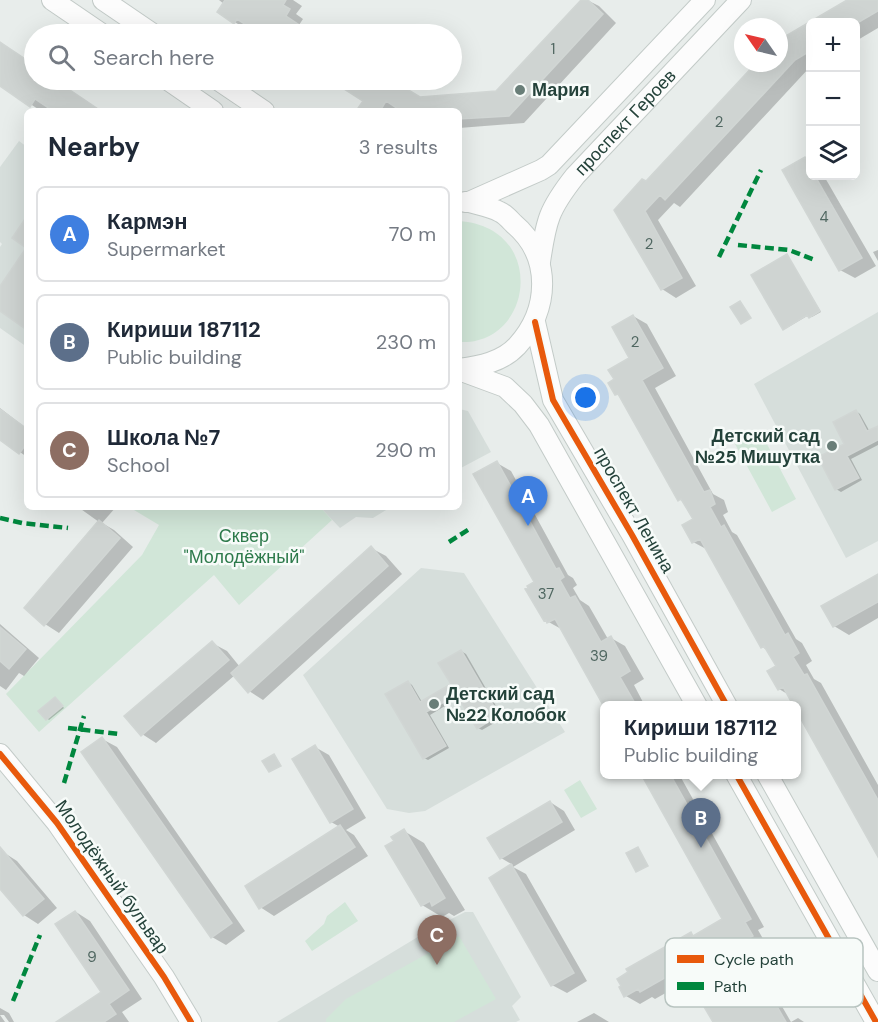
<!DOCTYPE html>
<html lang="en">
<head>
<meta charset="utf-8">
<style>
	:root { --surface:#fff; --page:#f2f2f3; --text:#1f2937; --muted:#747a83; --line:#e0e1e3; --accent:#697e78 }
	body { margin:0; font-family:"DM Sans",sans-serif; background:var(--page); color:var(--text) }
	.controls { position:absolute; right:18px; top:18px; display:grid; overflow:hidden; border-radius:9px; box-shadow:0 6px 24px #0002 }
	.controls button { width:54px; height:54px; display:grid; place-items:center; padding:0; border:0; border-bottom:2px solid var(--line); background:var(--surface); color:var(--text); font:30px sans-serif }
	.compass { position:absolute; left:734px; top:18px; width:54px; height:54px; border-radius:50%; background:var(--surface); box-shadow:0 6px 24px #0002; rotate:304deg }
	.you { position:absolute; left:586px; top:398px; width:21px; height:21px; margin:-15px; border:4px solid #fff; border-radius:50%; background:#1a73e8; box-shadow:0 0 0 9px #1a73e833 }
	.badge { display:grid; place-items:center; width:39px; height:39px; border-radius:50%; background:var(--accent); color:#fff; font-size:20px; font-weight:700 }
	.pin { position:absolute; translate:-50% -50px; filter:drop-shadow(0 2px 3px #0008) }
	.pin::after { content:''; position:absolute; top:32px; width:21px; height:18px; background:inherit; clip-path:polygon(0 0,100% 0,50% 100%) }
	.popup { position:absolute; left:600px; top:701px; width:201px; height:78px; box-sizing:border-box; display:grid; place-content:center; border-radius:9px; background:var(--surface); filter:drop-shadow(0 2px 4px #0005); font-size:20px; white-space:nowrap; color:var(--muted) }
	.popup b { font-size:22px; color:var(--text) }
	.popup::after { content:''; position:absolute; left:50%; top:100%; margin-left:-12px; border:12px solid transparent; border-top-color:var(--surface) }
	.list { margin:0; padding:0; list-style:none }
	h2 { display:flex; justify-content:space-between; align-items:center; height:78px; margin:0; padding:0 24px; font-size:26px }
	h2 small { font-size:20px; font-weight:400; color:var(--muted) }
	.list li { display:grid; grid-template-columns:39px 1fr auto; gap:18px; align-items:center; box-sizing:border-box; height:96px; margin:0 12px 12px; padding:0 12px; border:2px solid var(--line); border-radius:9px }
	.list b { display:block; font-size:22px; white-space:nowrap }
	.list p { margin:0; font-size:20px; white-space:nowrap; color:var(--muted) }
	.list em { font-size:20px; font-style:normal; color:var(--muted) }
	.icon { flex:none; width:33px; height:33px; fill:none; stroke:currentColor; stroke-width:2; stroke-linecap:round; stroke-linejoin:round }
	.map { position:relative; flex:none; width:878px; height:1022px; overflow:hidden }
	.search { position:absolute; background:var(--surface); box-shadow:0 6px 24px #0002; left:24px; top:24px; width:438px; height:66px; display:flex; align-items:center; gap:15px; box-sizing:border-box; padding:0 21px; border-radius:33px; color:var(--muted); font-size:22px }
	.panel { position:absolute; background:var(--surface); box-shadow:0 6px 24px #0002; left:24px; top:108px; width:438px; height:402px; border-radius:9px }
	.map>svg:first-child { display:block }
	.built { fill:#d6dedb }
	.green { fill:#d1e6d8 }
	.shadow { fill:#0003 }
	.building { fill:#cfd4d2; stroke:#d1d6d4; stroke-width:1.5 }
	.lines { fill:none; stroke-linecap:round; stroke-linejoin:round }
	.secondary-casing { stroke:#c3cbc8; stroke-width:22 }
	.secondary { stroke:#fcfcfc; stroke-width:20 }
	.quiet { stroke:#00873e; stroke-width:4.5; stroke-dasharray:9 4.5; stroke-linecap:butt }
	.cycleway-casing { stroke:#f7fbf9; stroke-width:10 }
	.cycleway { stroke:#e8590c; stroke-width:6 }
	.poi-dot { fill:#697e78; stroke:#f7fbf9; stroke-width:2 }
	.labels { text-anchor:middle; stroke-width:5; stroke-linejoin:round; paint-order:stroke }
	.number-label { font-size:15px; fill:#506761 }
	.poi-label { font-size:18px; font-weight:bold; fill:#24423a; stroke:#f7fbf9; text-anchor:start }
	.street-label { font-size:18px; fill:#24423a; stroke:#f7fbf9 }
	.park-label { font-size:18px; fill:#2d7a4b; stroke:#f7fbf9 }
	.key { fill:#f7fbf9; stroke:#b8c4c0; stroke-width:1.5 }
	.key-label { font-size:16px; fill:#24423a }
</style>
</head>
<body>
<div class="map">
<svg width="878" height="1022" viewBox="0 0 878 1022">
	<rect width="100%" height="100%" fill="#e8edeb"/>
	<path class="built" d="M19 141 27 147V347L0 328V247L2 244 0 242V167Z
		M878 312V541L846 558 754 384Z
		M459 409 468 411 491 452 459 469Z
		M320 507H391L373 518 356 517 340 528Z
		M421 568 464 573 565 732 425 811 409 813 387 809 303 675Z
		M465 912H473L521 997 512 1006 520 1020 516 1022H277L426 932Z"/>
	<path class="green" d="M459 221C548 227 534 346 459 342Z
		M760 431 796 499 772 512 735 444Z
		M129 507H320L332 520 239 605 214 575 39 732 6 694 142 555 159 525Z
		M580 780 597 809 581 818 564 790Z
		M345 902 358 921 312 951 305 941 324 924 327 916Z
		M459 936 496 999 454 1022H326V1019L346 999Z"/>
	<path class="shadow" d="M219 0H293L302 6 296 14 303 19 299 25 312 34H263L252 27 249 31 219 12 224 4Z
		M583 0H587L599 6 616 23 524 123 459 128V111H405L401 109 399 111H363L365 101 333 80H391L421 98 497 93Z
		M850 0H878V28L856 41V22H812Z
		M810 23V67L680 207 674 203 658 220 696 286 676 298 662 289 616 210 645 182 758 63H779V42Z
		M0 42 34 65V80H55L101 111H56L50 107 47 111H41L0 84Z
		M805 159 810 162V176H824L876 266 855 278 840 270 784 171Z
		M878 250V261L873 252Z
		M787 256 821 312 812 317 809 315 785 329 784 328Z
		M633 316 647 324 676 376 655 388 713 494 724 500 728 512 723 515 732 532 737 535 796 639 802 643 812 661 806 665 814 679 821 683 878 785V852L797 709V706H795L789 695 779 689 778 667 769 651 762 647 708 550 693 542 695 520 686 503 679 499 622 397 616 394V380L631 358Z
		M0 408 27 429V457L0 438Z
		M856 411 860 414 870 432 878 427V445L851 459 862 480 841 492 836 489Z
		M497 463 511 471 568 575 573 578 577 585 573 588 580 600 589 606 608 639 611 638 625 646 644 679 634 685 645 706H605L563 630 545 620 536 582Z
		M78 507H116L102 523 114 530 133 547 59 633 45 624 99 522Z
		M371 548 386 556 402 574 263 700 249 691 235 675 156 743 142 734 212 643 227 651 240 667Z
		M878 576V618L849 635 834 626 823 607Z
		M0 624 39 658 24 676 19 673 6 690 0 686Z
		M461 651 466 654 503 718 482 730 478 728 460 697 430 715 449 748 428 760 424 758 408 682 412 685 422 702 453 684Z
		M57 700 64 708 49 720 40 711Z
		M102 739 117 747 245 931 226 945 212 937Z
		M315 747 329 755 366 818 346 830 354 835 368 856 274 916 260 907 340 827 331 822Z
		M638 774H679L764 927 758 930 766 944 737 960 731 956 655 999 652 997 640 1004 626 996 621 988 691 934 695 936 724 920 643 777Z
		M550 802 564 811 575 830 513 867 526 874 587 981 567 993 552 985 491 878 513 865 501 858Z
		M404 831 424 843 465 910 454 916 449 913 442 917 422 905 396 841Z
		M3 852 17 861 57 908 38 924 24 915 0 886V855Z
		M76 912 90 921 142 999 122 1012 129 1022H58L103 992Z
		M731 972 740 978 753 999 767 991 776 996 791 1022 798 1018 804 1022H714L724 987Z
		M0 1008 9 1013 14 1022H9L4 1015H0L5 1022H0Z
		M594 1013 609 1022H577Z"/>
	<path class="building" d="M225 0H286L283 5 290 9 286 16 313 34H260L237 19 234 24 217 12Z
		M581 0H588L603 14 509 116 459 119V111H401L386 101 380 111H356L363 101 330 80H392L420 97 496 91Z
		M847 0H878V11L859 22H810V51L795 60 665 200 660 195 645 211 682 278 661 290 614 210 642 179 646 181 756 63H779V40Z
		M0 42 34 65V80H55L101 111H53L35 99 30 107 0 86Z
		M805 157 810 167V176H815L862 258 839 271 782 170Z
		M27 216V330L0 311V286L26 248 12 238Z
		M787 254 820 311 809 318 807 315 783 330 751 275Z
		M740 301 751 318 741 324 730 307Z
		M633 315 663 368 642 380 704 492 710 490 715 504 710 507 721 527 724 525 785 635 788 633 799 653 793 657 804 675 807 674 878 800V857L797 712V705H793L783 687 778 690 767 671 776 666 764 646 761 648 700 539 692 543 682 525 693 519 681 499 678 501 618 394 615 395 608 383 614 379 608 370 629 358 612 327Z
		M0 409 27 429V443L19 454 0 440Z
		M856 410 867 431 878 426V440L847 456 859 478 835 490 818 457 844 444 833 422Z
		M497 461 556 569 559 568 564 577 560 580 570 598 575 596 601 642 611 636 630 671 620 677 636 705H603L555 619 547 623 546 620 544 621 525 589 528 588 527 586 534 582 473 474Z
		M99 520 120 538 44 626 24 608Z
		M371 546 388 566 248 693 231 673Z
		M878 574V602L833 627 821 606Z
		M0 627 26 649 9 669 0 661Z
		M212 641 229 660 141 736 124 716Z
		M461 650 499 715 477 729 457 695 426 712 446 746 423 759 385 694 408 681 420 702 451 684 438 663Z
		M55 697 63 706 46 720 38 711Z
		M102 737 232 923 211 938 81 752Z
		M315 745 353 809 330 823 292 759Z
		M274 754 281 766 269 772 262 761Z
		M641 774H670L751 919 745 922 753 936 722 953 719 947 640 992 638 989 624 997 619 987 621 986 617 979 628 972 626 969 691 932 693 936 722 919Z
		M550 801 562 822 500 859 487 838Z
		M340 825 355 847 259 909 245 886Z
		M404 829 445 898 432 906 430 901 421 906 385 846 394 841 391 837Z
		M0 847 44 899 23 916 0 889Z
		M638 847 648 866 636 872 626 853Z
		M511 864 574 973 551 986 489 878Z
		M75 911 129 990 109 1004 116 1014 104 1022H56L101 992 55 924Z
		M731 971 748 1000 767 989 786 1022H713L700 1000 722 987 718 979Z"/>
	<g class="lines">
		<defs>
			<g id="secondary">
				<path d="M52 0 102 34"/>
				<path d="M103 0 153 34"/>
				<path d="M168 80 213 111"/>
				<path d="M218 80 264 111"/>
				<path d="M469 202 541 170 549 165 705 0"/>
				<path id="s1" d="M540 262C546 220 549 209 575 176L741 0"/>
				<path d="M535 322 553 400 632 535 727 706"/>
				<path d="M459 369C480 366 502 362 517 346 550 310 552 256 514 224 510 220 505 214 500 212 491 207 479 205 469 202H465"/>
				<path d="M459 370 505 387 523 404 539 425 697 706"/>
				<path d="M0 754 57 823 164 977 191 1022"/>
				<path d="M736 774 876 1022"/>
				<path d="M767 774 878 971"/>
			</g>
		</defs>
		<use href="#secondary" class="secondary-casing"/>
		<use href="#secondary" class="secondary"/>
		<path class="quiet" d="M738 245 789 250 815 260
			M719 257 761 170
			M0 518 22 523 68 528
			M449 542 471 528
			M68 728 119 734
			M64 783 84 716
			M13 1001 40 935"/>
		<defs>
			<path id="cycleway" d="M535 322 553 400 632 535 727 706
				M0 754 57 823 164 977 191 1022
				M736 774 876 1022"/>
		</defs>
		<use href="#cycleway" class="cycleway-casing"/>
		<use href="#cycleway" class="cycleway"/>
	</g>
	<g class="poi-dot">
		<circle cx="520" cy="90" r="6"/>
		<circle cx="832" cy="446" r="6"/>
		<circle cx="434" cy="704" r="6"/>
	</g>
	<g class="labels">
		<g class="number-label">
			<text x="553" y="54">1</text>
			<text x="719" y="127">2</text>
			<text x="824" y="222">4</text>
			<text x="649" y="249">2</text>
			<text x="635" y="347">2</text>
			<text x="546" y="599">37</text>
			<text x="599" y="661">39</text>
			<text x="92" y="962">9</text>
		</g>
		<g class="poi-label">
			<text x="532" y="96">Мария</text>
			<text x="820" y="442" text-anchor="end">Детский сад<tspan x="820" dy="21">№25 Мишутка</tspan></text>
			<text x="446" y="700">Детский сад<tspan x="446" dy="21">№22 Колобок</tspan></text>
		</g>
		<g class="street-label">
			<text dy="6" stroke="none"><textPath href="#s1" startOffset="168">проспект Героев</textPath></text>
			<text transform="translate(634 510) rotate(60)" y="6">проспект Ленина</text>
			<text transform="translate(112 877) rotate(55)" y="6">Молодёжный бульвар</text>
		</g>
		<g class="park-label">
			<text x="244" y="542">Сквер<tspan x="244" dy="21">"Молодёжный"</tspan></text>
		</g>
	</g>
	<rect x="665" y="938" width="198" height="69" rx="9" class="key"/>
	<rect x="677" y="955" width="27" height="8" fill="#e8590c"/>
	<rect x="677" y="982" width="27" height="8" fill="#00873e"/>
	<g class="key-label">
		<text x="714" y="965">Cycle path</text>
		<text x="714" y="992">Path</text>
	</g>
</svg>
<div class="controls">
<button>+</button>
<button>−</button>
<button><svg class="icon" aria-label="layers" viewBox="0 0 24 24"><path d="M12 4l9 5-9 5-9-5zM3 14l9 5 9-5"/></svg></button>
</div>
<svg class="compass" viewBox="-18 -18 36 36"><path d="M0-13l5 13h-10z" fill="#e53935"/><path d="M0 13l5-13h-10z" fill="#747a83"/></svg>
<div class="you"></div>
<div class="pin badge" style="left:528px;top:526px;background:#3f7fe0">A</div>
<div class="pin badge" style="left:701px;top:848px;background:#5c6f8a">B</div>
<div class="popup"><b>Кириши 187112</b>Public building</div>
<div class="pin badge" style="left:437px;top:965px;background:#8d6e63">C</div>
<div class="search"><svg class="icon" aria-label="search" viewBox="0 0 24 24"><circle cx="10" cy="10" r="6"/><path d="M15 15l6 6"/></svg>Search here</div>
<section class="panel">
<h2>Nearby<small>3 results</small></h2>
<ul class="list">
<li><span class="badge" style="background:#3f7fe0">A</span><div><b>Кармэн</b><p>Supermarket</p></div><em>70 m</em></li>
<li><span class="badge" style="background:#5c6f8a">B</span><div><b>Кириши 187112</b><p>Public building</p></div><em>230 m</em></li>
<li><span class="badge" style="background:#8d6e63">C</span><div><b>Школа №7</b><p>School</p></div><em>290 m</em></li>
</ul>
</section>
</div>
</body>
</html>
